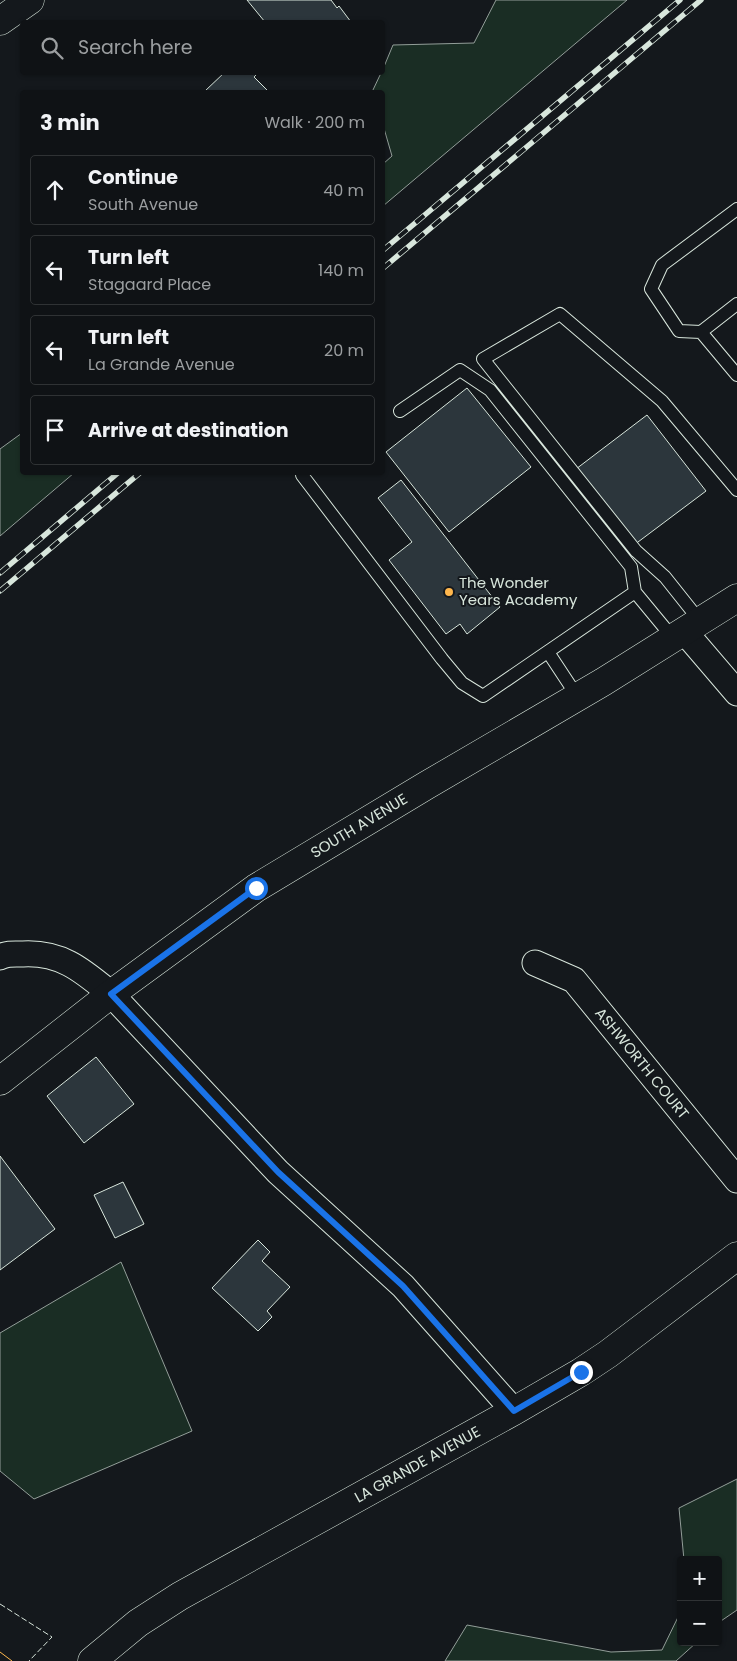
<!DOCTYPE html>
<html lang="en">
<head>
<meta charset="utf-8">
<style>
	:root { --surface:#0f1215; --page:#1d2022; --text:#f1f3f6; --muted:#9b9ea0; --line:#2f3234 }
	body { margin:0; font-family:Poppins,sans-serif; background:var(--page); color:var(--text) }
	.controls { position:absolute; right:15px; bottom:15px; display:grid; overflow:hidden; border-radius:5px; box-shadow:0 1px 4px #0004 }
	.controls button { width:45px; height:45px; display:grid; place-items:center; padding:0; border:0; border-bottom:1px solid var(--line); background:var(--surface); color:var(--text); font:25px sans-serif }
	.stop { position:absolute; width:15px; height:15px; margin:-11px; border:4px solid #1a73e8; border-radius:50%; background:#fff }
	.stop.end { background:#1a73e8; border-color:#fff; box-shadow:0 1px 5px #0008 }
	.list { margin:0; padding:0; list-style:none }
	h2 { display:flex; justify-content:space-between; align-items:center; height:65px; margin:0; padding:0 20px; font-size:21px }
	h2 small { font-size:16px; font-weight:400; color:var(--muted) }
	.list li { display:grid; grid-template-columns:32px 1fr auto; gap:15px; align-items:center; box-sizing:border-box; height:70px; margin:0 10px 10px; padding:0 10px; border:1px solid var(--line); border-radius:5px }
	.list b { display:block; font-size:19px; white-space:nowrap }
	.list p { margin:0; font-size:16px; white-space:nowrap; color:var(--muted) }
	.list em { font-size:16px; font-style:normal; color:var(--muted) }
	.icon { flex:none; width:28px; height:28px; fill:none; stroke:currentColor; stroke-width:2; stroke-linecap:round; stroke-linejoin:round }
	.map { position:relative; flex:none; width:737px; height:1661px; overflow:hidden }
	.search { position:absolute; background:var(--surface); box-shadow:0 1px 4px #0004; left:20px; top:20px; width:365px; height:55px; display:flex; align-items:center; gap:12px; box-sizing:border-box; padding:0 18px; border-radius:5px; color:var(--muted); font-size:19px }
	.panel { position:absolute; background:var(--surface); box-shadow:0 1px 4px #0004; left:20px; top:90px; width:365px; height:385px; border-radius:5px }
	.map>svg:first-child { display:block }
	.green { fill:#1a2d24; stroke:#939e99 }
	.building { fill:#2c363c; stroke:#d8e6dc }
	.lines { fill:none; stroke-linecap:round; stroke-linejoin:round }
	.lane-casing { stroke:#d8e6dc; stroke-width:14 }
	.street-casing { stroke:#d8e6dc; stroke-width:27 }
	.secondary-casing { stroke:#d8e6dc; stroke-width:29 }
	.lane { stroke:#14181c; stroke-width:12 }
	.street { stroke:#14181c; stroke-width:25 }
	.secondary { stroke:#14181c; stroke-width:28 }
	.rail-casing { stroke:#d8e6dc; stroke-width:5.5 }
	.rail { stroke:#14181c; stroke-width:4; stroke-dasharray:11; stroke-linecap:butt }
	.fence { stroke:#d8e6dc; stroke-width:1; stroke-dasharray:6 2.5; stroke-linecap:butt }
	.power { stroke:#ffb74d; stroke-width:1; stroke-dasharray:18 4 2.5 4; stroke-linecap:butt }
	.route { stroke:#1a73e8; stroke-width:6 }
	.poi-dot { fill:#ffb74d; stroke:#14181c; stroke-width:2 }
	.labels { text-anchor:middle; stroke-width:4; stroke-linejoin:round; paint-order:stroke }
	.poi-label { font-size:15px; fill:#d8e6dc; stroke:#14181c; text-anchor:start }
	.street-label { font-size:15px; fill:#d8e6dc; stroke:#14181c }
</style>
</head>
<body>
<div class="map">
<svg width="737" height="1661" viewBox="0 0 737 1661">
	<rect width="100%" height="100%" fill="#14181c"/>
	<path class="green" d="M496 0H627L383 206V164L392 156 383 125 382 92H372L381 73 382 72 383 69 393 45 474 43Z
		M22 433V472L74 473 0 536V449Z
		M121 1262 192 1431 34 1499 0 1471V1333Z
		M737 1479V1610L718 1623V1560H684L679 1508Z
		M681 1611V1642H697L676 1661H445L467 1625 611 1652 662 1650Z"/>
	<path class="building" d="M247 0H331L337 8 339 6 351 22H265Z
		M225 72H259L254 77 269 92H206L205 91Z
		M467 388 531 467 449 532 386 452Z
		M647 415 706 491 634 545 576 469Z
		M401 480 500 607 467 634 460 624 446 634 389 560 412 542 378 498Z
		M96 1057 134 1104 84 1143 47 1096Z
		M0 1156 55 1229 0 1270Z
		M123 1182 144 1224 115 1238 94 1195Z
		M258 1240 270 1252 262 1261 290 1287 267 1311 272 1317 258 1331 212 1288Z"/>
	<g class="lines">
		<defs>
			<path id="lane" d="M737 304 701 332 737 375
				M701 332 679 331 651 289 662 265 737 209
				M400 411 460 370 490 390 631 567 635 592
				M302 475 442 659 462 683 483 696 635 592 673 638
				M700 621 665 577 636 551 483 359 560 314 662 401 737 490
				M548 652 577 696"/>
			<g id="street">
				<path d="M684 631 737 693"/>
				<path d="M0 957C7 953 15 954 23 954 62 952 83 971 111 994L278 1172 403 1286 514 1411"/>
				<path id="s1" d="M535 963 574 980 737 1180"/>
			</g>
			<g id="secondary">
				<path d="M0 21 30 0"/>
				<path id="s2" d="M0 1081 111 994 256 888 427 785 603 682 737 598"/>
				<path id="s3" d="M92 1661 138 1623 180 1596 514 1411 581 1372 608 1354 737 1256"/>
			</g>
		</defs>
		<use href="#lane" class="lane-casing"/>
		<use href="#street" class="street-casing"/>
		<use href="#secondary" class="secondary-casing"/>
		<use href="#lane" class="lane"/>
		<use href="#street" class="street"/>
		<use href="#secondary" class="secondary"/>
		<defs>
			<path id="rail" d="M382 251 680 0
				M382 269 701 0
				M0 573 119 472
				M0 591 141 472"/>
		</defs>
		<use href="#rail" class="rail-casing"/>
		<use href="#rail" class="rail"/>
		<path class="fence" d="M0 1604 52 1637 29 1661"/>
		<path class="power" d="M0 1652 12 1661"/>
	</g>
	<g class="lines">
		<path class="route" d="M256 888 111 994 278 1172 403 1286 514 1411 581 1372"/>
	</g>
	<circle class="poi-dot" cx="449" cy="592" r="5"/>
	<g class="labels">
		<g class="poi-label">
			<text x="459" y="588">The Wonder<tspan x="459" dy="17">Years Academy</tspan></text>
		</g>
		<g class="street-label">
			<text dy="5" stroke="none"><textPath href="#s2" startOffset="441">SOUTH AVENUE</textPath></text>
			<text dy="5" stroke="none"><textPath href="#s1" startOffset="150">ASHWORTH COURT</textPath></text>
			<text dy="5" stroke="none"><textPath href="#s3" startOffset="381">LA GRANDE AVENUE</textPath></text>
		</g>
	</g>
</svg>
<div class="controls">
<button>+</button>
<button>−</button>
</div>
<div class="stop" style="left:256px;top:888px"></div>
<div class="stop end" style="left:581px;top:1372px"></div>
<div class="search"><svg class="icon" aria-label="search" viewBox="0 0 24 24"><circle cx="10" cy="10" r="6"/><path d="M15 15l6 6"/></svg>Search here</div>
<section class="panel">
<h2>3 min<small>Walk · 200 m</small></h2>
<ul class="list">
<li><svg class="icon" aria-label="ahead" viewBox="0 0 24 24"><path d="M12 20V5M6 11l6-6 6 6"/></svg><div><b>Continue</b><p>South Avenue</p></div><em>40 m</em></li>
<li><svg class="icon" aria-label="left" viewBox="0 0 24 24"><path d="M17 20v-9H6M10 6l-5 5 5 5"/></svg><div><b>Turn left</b><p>Stagaard Place</p></div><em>140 m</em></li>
<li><svg class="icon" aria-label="left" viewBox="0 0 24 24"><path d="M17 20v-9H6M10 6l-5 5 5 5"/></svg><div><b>Turn left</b><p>La Grande Avenue</p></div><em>20 m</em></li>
<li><svg class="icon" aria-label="arrive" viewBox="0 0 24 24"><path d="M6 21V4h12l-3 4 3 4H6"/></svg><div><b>Arrive at destination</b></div></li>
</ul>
</section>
</div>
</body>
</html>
